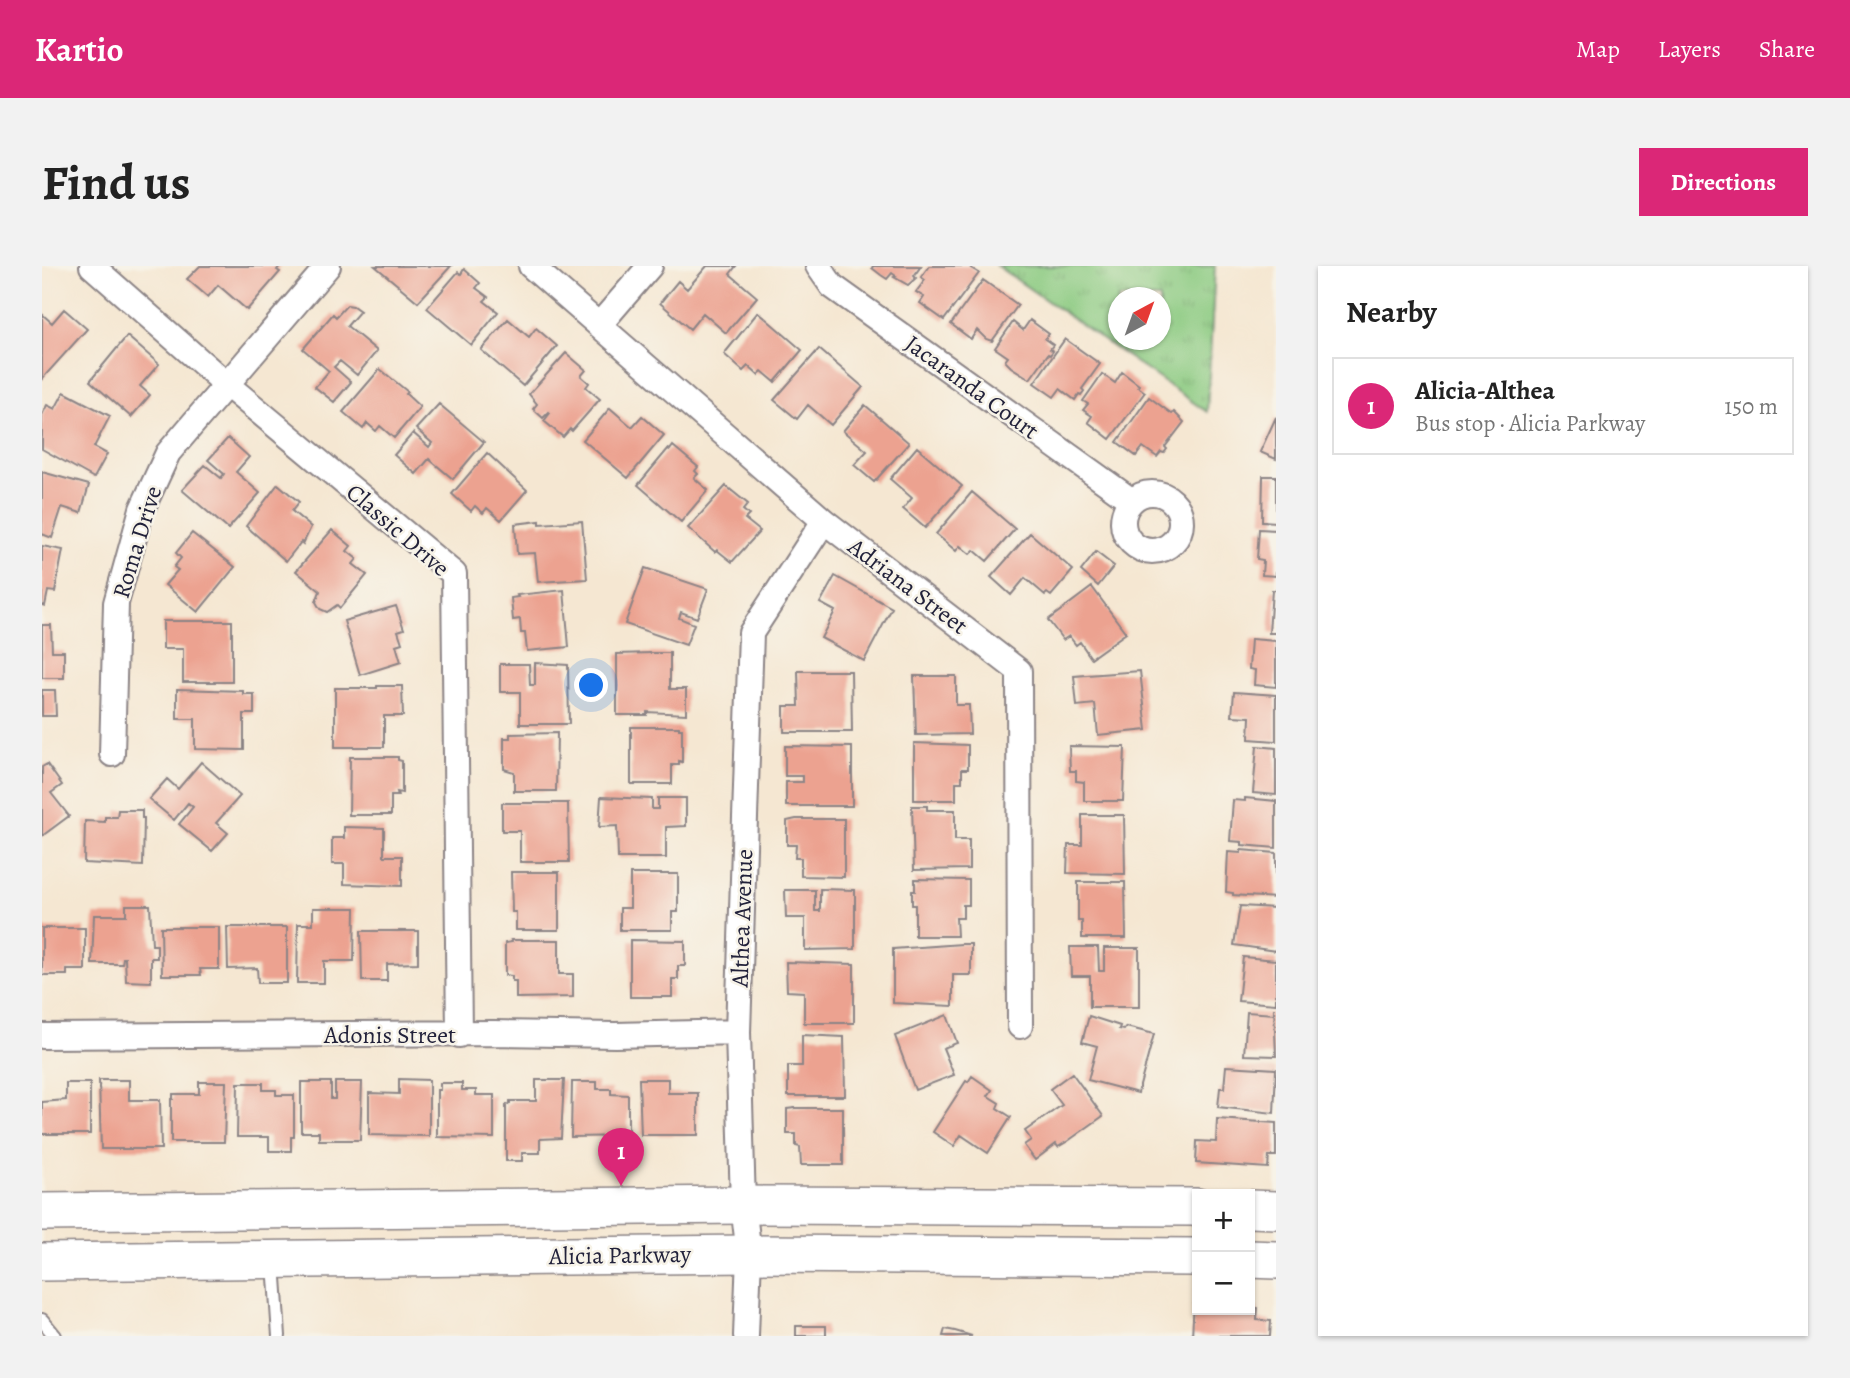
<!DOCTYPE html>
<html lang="en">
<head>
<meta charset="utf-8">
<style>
	:root { --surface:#fff; --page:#f2f2f2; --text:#222; --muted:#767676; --line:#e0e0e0; --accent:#db2777 }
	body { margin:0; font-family:Alegreya,serif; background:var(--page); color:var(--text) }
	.controls { position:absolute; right:21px; bottom:21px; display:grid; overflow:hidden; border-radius:0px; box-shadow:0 2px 5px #0004 }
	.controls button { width:63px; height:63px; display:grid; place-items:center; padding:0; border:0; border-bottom:2px solid var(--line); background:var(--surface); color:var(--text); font:35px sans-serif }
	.compass { position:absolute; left:1066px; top:21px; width:63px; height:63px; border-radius:50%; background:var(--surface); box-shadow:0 2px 5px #0004; rotate:41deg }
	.you { position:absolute; left:550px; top:420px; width:24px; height:24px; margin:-18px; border:5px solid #fff; border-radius:50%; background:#1a73e8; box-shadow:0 0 0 10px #1a73e833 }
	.badge { display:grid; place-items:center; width:46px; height:46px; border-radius:50%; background:var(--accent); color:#fff; font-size:23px; font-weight:700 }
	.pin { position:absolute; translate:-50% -58px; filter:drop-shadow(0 2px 4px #0008) }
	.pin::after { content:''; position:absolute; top:37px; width:24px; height:21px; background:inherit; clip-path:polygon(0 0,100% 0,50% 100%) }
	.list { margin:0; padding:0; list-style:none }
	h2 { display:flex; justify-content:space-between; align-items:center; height:91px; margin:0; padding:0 28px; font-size:30px }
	h2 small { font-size:23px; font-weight:400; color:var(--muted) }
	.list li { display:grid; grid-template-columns:46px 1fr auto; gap:21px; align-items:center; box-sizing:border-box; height:98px; margin:0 14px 14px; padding:0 14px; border:2px solid var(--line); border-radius:0px }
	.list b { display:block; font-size:26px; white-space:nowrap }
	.list p { margin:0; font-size:23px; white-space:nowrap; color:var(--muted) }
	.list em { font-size:23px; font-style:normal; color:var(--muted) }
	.map { position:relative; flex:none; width:1234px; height:1070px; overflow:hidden; border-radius:0px }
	header { display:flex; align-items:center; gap:42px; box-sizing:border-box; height:98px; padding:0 35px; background:var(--accent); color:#fff }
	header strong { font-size:33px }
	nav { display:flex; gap:38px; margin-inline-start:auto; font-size:24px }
	.intro { display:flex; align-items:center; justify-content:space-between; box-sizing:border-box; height:168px; padding:0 42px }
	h1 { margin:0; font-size:49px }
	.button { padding:18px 32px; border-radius:0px; background:var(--accent); color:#fff; font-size:24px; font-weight:700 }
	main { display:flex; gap:42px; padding:0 42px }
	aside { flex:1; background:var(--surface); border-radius:0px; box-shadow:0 2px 5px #0004 }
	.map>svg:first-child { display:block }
	.grass { fill:url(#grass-tufts); stroke:#56765e; stroke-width:2; fill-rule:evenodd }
	.building { fill:#eca290 }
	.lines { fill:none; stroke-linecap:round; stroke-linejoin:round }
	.service-casing { stroke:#8c8486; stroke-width:16 }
	.minor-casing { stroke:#8c8486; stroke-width:28 }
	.primary-casing { stroke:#8c8486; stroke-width:40 }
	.service { stroke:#fff; stroke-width:12 }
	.minor { stroke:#fff; stroke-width:24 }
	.primary { stroke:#fff; stroke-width:37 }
	.labels { text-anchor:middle; stroke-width:5; stroke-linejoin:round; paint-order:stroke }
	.street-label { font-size:24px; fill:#22223b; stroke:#f7f3e8 }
</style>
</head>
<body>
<header>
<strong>Kartio</strong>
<nav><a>Map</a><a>Layers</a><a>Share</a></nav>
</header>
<div class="intro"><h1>Find us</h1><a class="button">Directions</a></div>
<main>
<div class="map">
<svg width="1234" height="1070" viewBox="0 0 1234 1070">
	<defs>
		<pattern id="grass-tufts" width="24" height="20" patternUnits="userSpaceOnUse" patternTransform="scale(1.75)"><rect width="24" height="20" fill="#8bca81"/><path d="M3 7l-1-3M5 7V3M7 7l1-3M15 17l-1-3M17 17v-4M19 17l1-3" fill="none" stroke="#78ad70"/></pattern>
	</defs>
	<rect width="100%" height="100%" fill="#f7f3e8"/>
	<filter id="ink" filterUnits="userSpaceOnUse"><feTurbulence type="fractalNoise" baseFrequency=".0143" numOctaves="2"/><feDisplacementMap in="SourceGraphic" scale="14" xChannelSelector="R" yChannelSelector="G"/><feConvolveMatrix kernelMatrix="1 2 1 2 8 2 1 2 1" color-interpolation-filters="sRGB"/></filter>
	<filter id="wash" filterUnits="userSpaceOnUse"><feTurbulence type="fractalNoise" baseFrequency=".00686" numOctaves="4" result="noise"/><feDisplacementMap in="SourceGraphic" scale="28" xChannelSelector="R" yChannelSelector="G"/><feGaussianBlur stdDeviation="1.57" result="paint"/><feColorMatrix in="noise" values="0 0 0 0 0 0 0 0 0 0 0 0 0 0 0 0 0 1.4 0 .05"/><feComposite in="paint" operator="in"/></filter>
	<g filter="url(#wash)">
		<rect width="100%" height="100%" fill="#f5e7d2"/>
		<path class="grass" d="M955 0H1173L1165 146ZM1076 32H1118V74H1076Z"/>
		<g id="blocks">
			<path class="building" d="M158 0H238L235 4 238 6 205 44 176 19 166 31 145 13Z
				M333 0H409L376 36Z
				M665 0H694L688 8 715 31 684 67 661 47 648 63 618 37 636 15 645 23Z
				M831 0H879L872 10 874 12 866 19 852 11 854 10 850 7 845 13 839 9 830 2Z
				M887 0H931L929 2 937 7 902 54 878 37 882 31 874 26 883 14 879 11Z
				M422 3 438 17 434 22 446 31 442 35 456 46 429 79 385 42 416 6 419 8Z
				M941 14 976 39 950 75 944 73 935 64 929 73 909 58Z
				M305 39 311 40 318 45 305 60 335 85 315 109 298 95 292 101 309 116 292 136 273 121 287 105 261 83 291 48 294 51Z
				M22 43 45 63 0 113V48L10 57Z
				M716 46 760 84 733 116 720 105 716 109 706 100 701 105 682 88Z
				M466 53 487 71 494 62 515 80 481 120 439 84Z
				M988 54 1007 68 1003 73 1011 79 1008 83 1011 85 1008 89 1006 88 988 113 969 101 963 95 966 91 953 82 971 56 981 64Z
				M85 70 117 98 98 120 108 129 89 151 48 115Z
				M1023 73 1058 98 1040 123 1042 125 1039 129 1037 128 1033 134 1018 123 1012 131 992 117Z
				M777 83 821 121 789 159 766 139 755 153 732 134Z
				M524 87 544 104 539 110 547 117 544 121 558 133 530 165 528 163 521 171 502 155 508 147 507 146 501 152 491 143 495 138 487 128Z
				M338 103 366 126 364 128 378 141 352 172 338 160 334 165 325 157 321 163 301 146Z
				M1080 106 1097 119 1096 121 1103 126 1068 173 1046 156 1050 150 1041 144 1046 138 1041 135 1060 108 1073 117Z
				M22 126 68 150 52 181 65 188 52 212 0 183V149L5 139 13 143Z
				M1107 131 1130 148 1132 146 1142 156 1123 181 1125 183 1122 187 1119 186 1115 191 1101 181 1094 190 1075 176Z
				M397 138 442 176 411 213 387 193 374 208 352 189 371 167 387 181 390 177 374 163Z
				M823 139 867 177 832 216 812 199 825 185 801 165Z
				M568 142 590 161 600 150 622 169 586 212 541 174Z
				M1234 151V193L1218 186Z
				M186 172 207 191 194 206 218 227 186 263 140 224 163 199 179 212 182 208 166 194Z
				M631 180 656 201 653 205 656 208 652 212 666 224 639 256 596 219 626 183 628 184Z
				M875 181 920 220 883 262 861 243 870 232 848 213Z
				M445 187 485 224 459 254 445 242 441 247 433 240 429 245 410 228Z
				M0 206 47 219 39 247 20 241 10 272 0 268Z
				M1221 210H1234V256L1220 255Z
				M236 218 257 236 250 245 269 261 261 278 259 276 244 295 204 260Z
				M684 220 706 238 701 244 707 249 703 253 718 265 690 296 675 284 673 286 646 262Z
				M930 226 973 263 945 295 932 284 928 288 918 280 914 285 894 268Z
				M498 255V258L540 255 545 313 496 316 493 287 475 288 473 258Z
				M1217 263 1234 264V310L1220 309 1221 294 1215 293Z
				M290 264 309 280 305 285 315 293 311 298 325 309 298 342 295 339 285 346 278 343 274 336 278 325 254 305Z
				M150 267 193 301 156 346 123 319 136 304 132 301 139 292 134 287Z
				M988 267 1031 304 1009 330 1005 327 1003 329 983 312 969 329 949 311Z
				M0 280 21 284 13 326 6 325 3 340 0 339Z
				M1054 286 1072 300 1056 320 1039 305Z
				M603 302 666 323 655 352 639 346 637 352 652 358 644 379 583 358Z
				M793 310 850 342 822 395 779 372 793 345 778 337Z
				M1050 321 1084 367 1049 392 1038 376 1034 379 1027 370 1021 374 1006 354Z
				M522 324 527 381 485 385 483 367H479L478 353 471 354 469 332 476 331 475 329Z
				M1230 324H1234V367H1227Z
				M354 340 362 363 356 365 360 377 354 379 359 396 318 409 302 355Z
				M121 355H190V416H141V383H121Z
				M0 359H9L10 385H22V412H0Z
				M1209 373 1234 375V421L1212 419 1213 404 1207 403Z
				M610 387H628V423H644V448L605 446V449H575V388Z
				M493 397 526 399 527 458H478V426H458V398H487L488 419H493Z
				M756 405H809L810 466H742V440H757Z
				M1098 405 1105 464 1056 469 1053 438 1035 440 1032 410Z
				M872 410H914V439H927L928 468 874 469Z
				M335 420H360L361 450H342V481H293V422H335Z
				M135 423 201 425V428H212V448H202V484L153 483V453H135Z
				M0 424H13L14 450H0Z
				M1192 426 1234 429V475L1207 473 1208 451 1190 450Z
				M589 461H637V463H640V496L637 495V499H630V518H589Z
				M515 467 514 525H472V506L462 503V472H468V468Z
				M872 477 926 479V503H920V516H914V534H872Z
				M743 480 810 481V540H744V516H761V510H743Z
				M1027 480 1083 481 1081 535H1042V516L1034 515V505H1028Z
				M1215 480 1234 482V529L1211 527Z
				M308 491H356V494L360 495V527L355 526 356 530H349V549H307Z
				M159 496 198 530 174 557 186 567 170 585 137 558 151 541 146 537 132 554 107 533 125 513 136 523Z
				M5 498 20 519 9 527 27 550 0 570V501Z
				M559 531 610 533V543H616V532H644V560L624 561V592H576L575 560 557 561Z
				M1203 532 1234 535V582L1200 579V576L1188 575 1191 534 1203 535Z
				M460 537H526L527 596H478V565H460Z
				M870 540H885V544H913V574H927V603L872 604Z
				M76 544H100V552H102L101 600 42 597 43 555 63 556V551H75Z
				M1040 549H1082L1083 608 1025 607 1026 579H1040Z
				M754 553H802V611L759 610V592H753L754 579H745V555Z
				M302 561 342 562V590H360V620L302 618V598H290V572H302Z
				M1199 584 1234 587V632L1191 629V627L1184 626 1186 586 1199 587Z
				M469 606H517V664H474V646H470Z
				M588 608H636V646H630V664H578V642H588Z
				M873 613 927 614V639H921V652H914L915 670H873V639H870V625H873Z
				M1036 616H1083L1084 672H1040V655H1036Z
				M778 623 813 624V683L763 684V652H744L743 624H773V645H778Z
				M84 639H108L110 679H115V692H109V716L84 715 83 692H81L80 698H50L52 649H84Z
				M1198 640 1234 642V685L1192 679Z
				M271 642H313L312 695H282V717H255L256 658H271Z
				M119 661H177V703H158L159 709H120Z
				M185 661H245V717H216L215 702 186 703Z
				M0 662H43V704H25V709H0Z
				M319 665H376V697L345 698V715H320Z
				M469 674H517V708H531V731L474 732V715H470V710L463 709V677L470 676Z
				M588 674 643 675V700H636V713H630V731H588Z
				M920 678H929V709H911V740L851 737V683Z
				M1028 681H1056L1057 705H1062V682H1097V741H1048V710H1029Z
				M1201 691 1234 694V738L1196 735Z
				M744 696 812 698V757H762V726L745 725Z
				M1232 742 1234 790 1202 789 1205 746 1232 748Z
				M905 749 915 777 901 782 912 809 873 824 853 770Z
				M1047 750 1078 760 1077 763 1082 764 1084 761 1112 768 1096 827 1046 814 1055 780 1040 776Z
				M760 769 802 771 803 830H746V800H760Z
				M1184 800 1234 803 1232 847 1176 841 1178 822H1182Z
				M1030 807 1061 850 1026 875 1016 881 1014 878 993 894 982 879 989 874 983 865 1020 839 1008 823Z
				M930 810 950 824 946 830 957 837 955 842 969 851 946 887 919 869 912 880 891 866 924 815 926 816Z
				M357 813 387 814V870L327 869V827L357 828Z
				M597 813H626V827H656V869H599Z
				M57 814H87V834H118L119 883H59Z
				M494 814H522L519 872 498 873V887H480V895H464V839L468 838V835H494Z
				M157 816H184L182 876H129V833H131V828H157Z
				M259 816H289V833H293V816H320L318 874H277V866H259Z
				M530 816H555V823H569V828L586 829V870L529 871Z
				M24 817H48V868H0V836L24 834Z
				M196 817H221V824H234V829H252V871H249V885H227V871H195Z
				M398 817H420V824H434V829H452V872L395 871V824H398Z
				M753 842H801V899H759L758 881 754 880V868H745V843Z
				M1175 853 1234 857V890H1227L1226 902 1154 897 1155 875 1174 876Z
				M1152 1035H1155V1044H1208V1041L1216 1042 1215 1054 1229 1055 1228 1070H1150Z
				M754 1060H784V1070H754Z
				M903 1063 913 1065 930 1070H901Z"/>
		</g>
	</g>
	<g filter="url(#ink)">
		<use href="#blocks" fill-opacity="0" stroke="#8c8486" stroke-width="2"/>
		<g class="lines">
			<defs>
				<path id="service" d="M232 997 237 1070
					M0 1054 13 1070"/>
				<path id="minor" d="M50 0 184 118 412 308 417 769
					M489 0 782 255 977 405 978 760
					M776 0 790 20 1090 235
					M558 58 608 0
					M1081 256a29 29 0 1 1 58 0a29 29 0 1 1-58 0Z
					M70 488 74 337 100 243 126 187 286 0
					M0 770 452 767 573 769 696 766
					M704 1070 707 988 701 939 696 766 709 367 782 255"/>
				<path id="primary" d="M1208 943 1234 944
					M0 946 701 939 1155 941
					M1208 993 1234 994
					M0 996 707 988 1155 991"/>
			</defs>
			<use href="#service" class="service-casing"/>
			<use href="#minor" class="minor-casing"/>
			<use href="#primary" class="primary-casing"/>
			<use href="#service" class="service"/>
			<use href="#minor" class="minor"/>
			<use href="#primary" class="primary"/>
		</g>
	</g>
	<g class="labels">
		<g class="street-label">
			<text transform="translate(930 121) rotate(36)" y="8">Jacaranda Court</text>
			<text transform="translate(356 264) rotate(41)" y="8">Classic Drive</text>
			<text transform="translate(95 276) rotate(-73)" y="8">Roma Drive</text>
			<text transform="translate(866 320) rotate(37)" y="8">Adriana Street</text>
			<text transform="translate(700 652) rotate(-88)" y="8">Althea Avenue</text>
			<text x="348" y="777">Adonis Street</text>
			<text transform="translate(578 989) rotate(-1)" y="8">Alicia Parkway</text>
		</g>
	</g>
</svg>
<div class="controls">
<button>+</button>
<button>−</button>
</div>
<svg class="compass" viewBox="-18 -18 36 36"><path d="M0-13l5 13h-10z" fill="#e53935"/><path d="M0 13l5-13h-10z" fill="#767676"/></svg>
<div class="you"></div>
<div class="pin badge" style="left:579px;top:920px">1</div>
</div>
<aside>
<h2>Nearby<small></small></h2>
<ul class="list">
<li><span class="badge">1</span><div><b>Alicia-Althea</b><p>Bus stop · Alicia Parkway</p></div><em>150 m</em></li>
</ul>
</aside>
</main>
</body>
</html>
